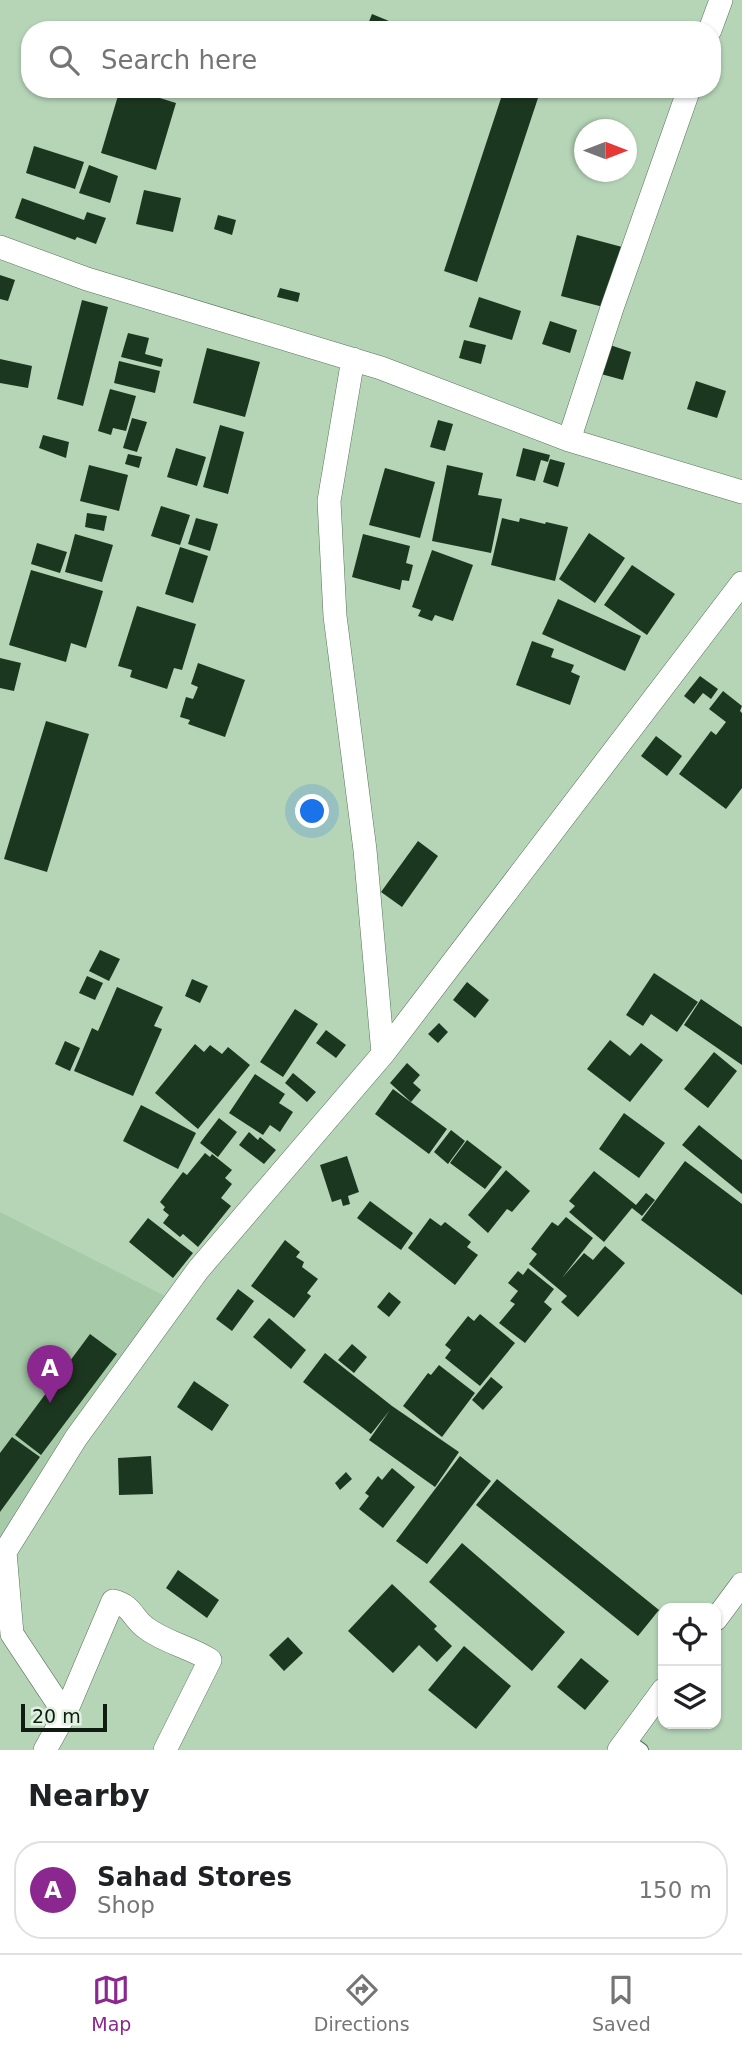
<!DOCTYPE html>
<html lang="en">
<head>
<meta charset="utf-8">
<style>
	:root { --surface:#fff; --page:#f6f6f6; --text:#202124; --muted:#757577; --line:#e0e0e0; --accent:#8b288f }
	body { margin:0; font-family:"DejaVu Sans",sans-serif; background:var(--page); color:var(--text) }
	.controls { position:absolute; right:21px; bottom:21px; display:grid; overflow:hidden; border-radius:14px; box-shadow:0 2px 5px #0004 }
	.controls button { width:63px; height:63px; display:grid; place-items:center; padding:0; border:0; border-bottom:2px solid var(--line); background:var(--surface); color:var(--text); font:35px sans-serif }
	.compass { position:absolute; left:574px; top:119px; width:63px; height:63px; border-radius:50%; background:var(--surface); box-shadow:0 2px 5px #0004; rotate:90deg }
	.scale { position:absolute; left:21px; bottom:18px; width:86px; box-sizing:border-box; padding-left:7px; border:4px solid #101c11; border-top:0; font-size:19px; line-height:24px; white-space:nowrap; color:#101c11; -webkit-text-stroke:5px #e1f1e2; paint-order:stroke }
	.you { position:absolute; left:313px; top:812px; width:24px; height:24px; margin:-18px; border:5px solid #fff; border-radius:50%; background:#1a73e8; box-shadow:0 0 0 10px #1a73e833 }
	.badge { display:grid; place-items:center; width:46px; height:46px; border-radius:50%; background:var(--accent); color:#fff; font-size:23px; font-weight:700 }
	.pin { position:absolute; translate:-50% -58px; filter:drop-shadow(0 2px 4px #0008) }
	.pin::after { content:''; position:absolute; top:37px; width:24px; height:21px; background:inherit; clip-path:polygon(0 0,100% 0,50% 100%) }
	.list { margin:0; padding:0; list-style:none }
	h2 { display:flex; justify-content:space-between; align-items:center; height:91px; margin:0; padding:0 28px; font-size:30px }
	h2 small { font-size:23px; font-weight:400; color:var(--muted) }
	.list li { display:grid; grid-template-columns:46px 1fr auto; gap:21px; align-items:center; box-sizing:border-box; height:98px; margin:0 14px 14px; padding:0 14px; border:2px solid var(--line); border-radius:28px }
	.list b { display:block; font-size:26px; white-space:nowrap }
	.list p { margin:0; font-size:23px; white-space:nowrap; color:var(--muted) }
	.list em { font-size:23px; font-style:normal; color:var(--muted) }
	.icon { flex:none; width:38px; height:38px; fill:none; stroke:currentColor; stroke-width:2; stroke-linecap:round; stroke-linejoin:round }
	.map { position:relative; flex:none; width:742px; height:1750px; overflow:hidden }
	.search { position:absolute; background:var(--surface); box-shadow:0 2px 5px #0004; left:21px; right:21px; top:21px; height:77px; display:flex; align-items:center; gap:18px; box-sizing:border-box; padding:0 24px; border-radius:28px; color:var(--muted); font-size:26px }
	.sheet { height:203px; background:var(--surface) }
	nav { display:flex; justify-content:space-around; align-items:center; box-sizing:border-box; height:98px; border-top:2px solid var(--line); background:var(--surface); font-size:19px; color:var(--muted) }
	nav a { display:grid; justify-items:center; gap:4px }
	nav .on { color:var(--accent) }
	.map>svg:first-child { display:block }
	.built { fill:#a7cba9 }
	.building { fill:#1c371f }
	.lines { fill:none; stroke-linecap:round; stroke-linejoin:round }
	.service-casing { stroke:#567358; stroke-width:14 }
	.minor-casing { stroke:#567358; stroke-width:24 }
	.service { stroke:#fff; stroke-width:12 }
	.minor { stroke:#fff; stroke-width:23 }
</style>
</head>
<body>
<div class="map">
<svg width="742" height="1750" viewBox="0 0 742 1750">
	<rect width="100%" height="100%" fill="#b6d5b7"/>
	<path class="built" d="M0 1212 175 1301 0 1542Z"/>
	<path class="building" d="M372 14 389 21 386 30 368 24Z
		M120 89H131L176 103 156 170 101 153Z
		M504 89H541L477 282 444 271Z
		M34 146 84 162 75 189 26 173Z
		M89 165 118 176 110 203 79 193Z
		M144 190 181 198 173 232 136 224Z
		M22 198 84 220 87 212 106 218 96 244 77 237 75 240 15 218Z
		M218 215 236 220 232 235 214 229Z
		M577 235 626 248 611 309 561 296Z
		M0 275 15 280 8 301 0 299Z
		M280 288 300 293 298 302 277 297Z
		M479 297 521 311 512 340 469 327Z
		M82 300 108 307 83 406 57 399Z
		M550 321 577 330 570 353 542 344Z
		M128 333 149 338 145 354 163 359 161 367 121 357Z
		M464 340 486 345 481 364 459 358Z
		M610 345 631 352 623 380 601 374Z
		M207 348 260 362 245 417 193 403Z
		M0 359 32 366 28 388 0 383Z
		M119 361 160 371 155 393 114 383Z
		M696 381 726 391 717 418 687 409Z
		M110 389 136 396 126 431 113 428 111 435 98 431Z
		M132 418 147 422 137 452 123 448Z
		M438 420 453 424 445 451 430 447Z
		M220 425 244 432 228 494 203 487Z
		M43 435 69 442 66 458 39 448Z
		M176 448 206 457 197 486 167 477Z
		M523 448 550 455 548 462 541 460 535 481 516 476Z
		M128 454 142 457 139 468 125 464Z
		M550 459 565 463 558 487 543 482Z
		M89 465 128 475 119 511 80 501Z
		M447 465 483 473 478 495 502 499 491 553 432 541Z
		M385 468 435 482 420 538 369 525Z
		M161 506 190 515 180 545 151 536Z
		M87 513 107 516 104 531 85 527Z
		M196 518 218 524 210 551 188 544Z
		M502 518 519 522 520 518 545 524 546 522 568 527 555 581 491 565Z
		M589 533 625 558 595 603 559 579Z
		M75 534 113 545 102 582 65 572Z
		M363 534 410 546 406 563 413 565 409 581 402 580 400 590 352 577Z
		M37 543 67 552 60 573 31 564Z
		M180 547 208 556 193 603 165 594Z
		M432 550 473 565 453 621 435 615 432 621 418 616 421 610 412 607Z
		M632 565 675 594 647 635 604 605Z
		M31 570 103 591 86 648 71 643 66 662 9 645Z
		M558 599 641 636 625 671 542 634Z
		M137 606 196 624 182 670 174 668 167 689 130 677 132 670 118 666Z
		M532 641 554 649 551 657 574 665 571 672 580 676 570 705 516 685Z
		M0 658 21 663 14 691 0 688Z
		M198 663 245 680 225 737 188 724 190 720 180 717 186 697 193 699 198 687 191 684Z
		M700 676 718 689 711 699 703 693 694 704 684 696Z
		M723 691 742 706 740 711 742 713V788L726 809 679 774 711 731 716 735 726 722 709 709Z
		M46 721 89 734 47 872 4 859Z
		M656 736 682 756 667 776 641 756Z
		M418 841 438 856 402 907 381 892Z
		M100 950 120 959 109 981 89 971Z
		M654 973 698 1002 677 1032 651 1014 643 1026 626 1015Z
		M87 976 103 983 95 1000 79 993Z
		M192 979 208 986 200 1003 185 996Z
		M467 982 489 1000 475 1018 453 1000Z
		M117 987 163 1007 154 1026 162 1029 133 1096 74 1071 92 1028 98 1031Z
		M701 999 742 1027V1065L684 1025Z
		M295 1009 318 1024 283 1077 260 1062Z
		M439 1023 448 1032 438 1043 428 1034Z
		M326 1030 346 1045 336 1058 316 1043Z
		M610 1040 630 1056 641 1043 663 1060 630 1102 587 1069Z
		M65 1041 80 1048 70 1071 55 1064Z
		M195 1044 204 1052 210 1045 222 1054 228 1047 250 1065 198 1129 155 1093Z
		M714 1052 737 1071 708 1108 684 1089Z
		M407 1063 420 1075 413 1083 421 1090 411 1102 390 1083Z
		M293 1073 316 1092 307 1102 285 1083Z
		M255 1074 285 1094 279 1103 293 1112 280 1132 270 1125 263 1135 229 1113Z
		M393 1089 447 1129 429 1154 375 1114Z
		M141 1105 196 1133 178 1169 123 1141Z
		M624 1113 665 1143 639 1178 599 1149Z
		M219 1118 237 1132 218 1157 200 1143Z
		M699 1125 742 1160V1194L682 1145Z
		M451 1130 465 1141 448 1164 434 1152Z
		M249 1132 258 1140 260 1137 276 1150 264 1164 239 1145Z
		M467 1140 502 1167 485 1189 450 1163Z
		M205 1153 210 1157 212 1154 232 1170 225 1178 232 1184 221 1198 231 1206 198 1247 183 1234 180 1237 163 1223 169 1215 163 1210 165 1207 160 1202 183 1172 187 1175Z
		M347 1156 359 1192 348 1196 350 1204 343 1206 341 1199 332 1202 320 1165Z
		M685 1161 742 1204V1295L641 1220Z
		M506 1170 530 1191 512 1212 507 1209 488 1233 468 1215Z
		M594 1171 636 1205 646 1193 655 1200 642 1216 632 1208 604 1242 569 1212 575 1206 569 1201Z
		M370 1201 413 1233 401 1250 357 1218Z
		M566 1217 593 1238 562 1278 584 1253 593 1260 605 1246 625 1263 578 1317 561 1302 567 1296 529 1264 537 1254 531 1249 552 1222 558 1226Z
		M148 1218 193 1253 173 1278 129 1242Z
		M430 1218 441 1226 445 1222 471 1242 467 1247 478 1255 455 1285 408 1248Z
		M285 1240 300 1252 296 1257 304 1262 302 1267 318 1279 307 1293 311 1296 294 1318 251 1286Z
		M528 1268 554 1289 544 1302 552 1309 525 1343 499 1323 515 1304 510 1301 518 1291 508 1283 518 1271 523 1275Z
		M238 1289 254 1301 232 1331 216 1319Z
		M389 1292 401 1302 389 1317 377 1307Z
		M480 1314 515 1343 480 1386 445 1358 451 1350 445 1345 468 1316 474 1321Z
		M269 1318 306 1350 291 1369 253 1337Z
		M90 1334 117 1354 41 1455 15 1435Z
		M352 1344 367 1357 354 1373 338 1360Z
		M325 1353 392 1406 459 1452 435 1487 369 1440 390 1410 371 1434 303 1382Z
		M439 1365 475 1393 442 1437 403 1406 428 1373 431 1375Z
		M491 1377 503 1387 483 1410 472 1400Z
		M194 1381 229 1405 212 1431 177 1407Z
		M12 1437 40 1457 0 1512V1453Z
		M151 1456 153 1494 119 1495 118 1458Z
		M460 1456 491 1481 427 1564 396 1541Z
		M392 1468 415 1487 383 1528 359 1509 369 1496 365 1493 378 1476 382 1480Z
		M346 1472 352 1479 340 1490 335 1483Z
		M497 1479 659 1610 638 1636 476 1505Z
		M462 1543 565 1632 532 1671 429 1582Z
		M178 1570 219 1600 207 1618 166 1588Z
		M392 1584 437 1626 434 1629 452 1646 437 1662 419 1645 393 1673 348 1631Z
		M288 1637 303 1653 284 1671 269 1655Z
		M464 1646 511 1686 476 1729 428 1690Z
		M581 1658 609 1681 585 1710 557 1687Z"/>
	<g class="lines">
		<defs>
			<path id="service" d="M627 1739 642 1750"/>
			<path id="minor" d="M710 30 721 0
				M0 247 87 279 381 368 569 440 742 492
				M353 359 329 501 335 616 365 850 383 1054
				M569 440 612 308 689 89
				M716 1619 742 1584
				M65 1714 12 1634 5 1552 76 1438 198 1270 383 1054 742 583
				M45 1750 65 1714 113 1601C133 1606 132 1618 146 1628 166 1643 190 1647 210 1660L165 1750
				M619 1750 663 1690"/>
		</defs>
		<use href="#service" class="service-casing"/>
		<use href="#minor" class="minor-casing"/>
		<use href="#service" class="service"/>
		<use href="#minor" class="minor"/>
	</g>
</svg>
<div class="controls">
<button><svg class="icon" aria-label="locate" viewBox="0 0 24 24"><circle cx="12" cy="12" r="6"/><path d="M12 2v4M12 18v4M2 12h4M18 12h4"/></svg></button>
<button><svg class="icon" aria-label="layers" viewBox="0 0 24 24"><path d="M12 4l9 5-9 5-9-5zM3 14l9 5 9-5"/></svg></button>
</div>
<svg class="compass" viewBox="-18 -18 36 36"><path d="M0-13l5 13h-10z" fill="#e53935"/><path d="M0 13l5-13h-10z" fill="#757577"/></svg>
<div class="scale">20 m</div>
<div class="you"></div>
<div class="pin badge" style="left:50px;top:1403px">A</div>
<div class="search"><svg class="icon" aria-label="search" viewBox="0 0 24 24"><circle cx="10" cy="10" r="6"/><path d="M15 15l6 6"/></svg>Search here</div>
</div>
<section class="sheet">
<h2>Nearby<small></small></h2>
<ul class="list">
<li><span class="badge">A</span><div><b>Sahad Stores</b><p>Shop</p></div><em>150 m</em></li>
</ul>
</section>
<nav>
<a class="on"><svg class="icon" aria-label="map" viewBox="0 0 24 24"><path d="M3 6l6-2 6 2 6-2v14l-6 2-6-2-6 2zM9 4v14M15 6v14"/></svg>Map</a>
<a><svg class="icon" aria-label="directions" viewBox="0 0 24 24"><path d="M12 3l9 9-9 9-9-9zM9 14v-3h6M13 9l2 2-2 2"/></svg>Directions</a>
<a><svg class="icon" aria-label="saved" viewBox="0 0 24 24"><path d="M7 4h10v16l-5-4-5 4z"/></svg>Saved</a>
</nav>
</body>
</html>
